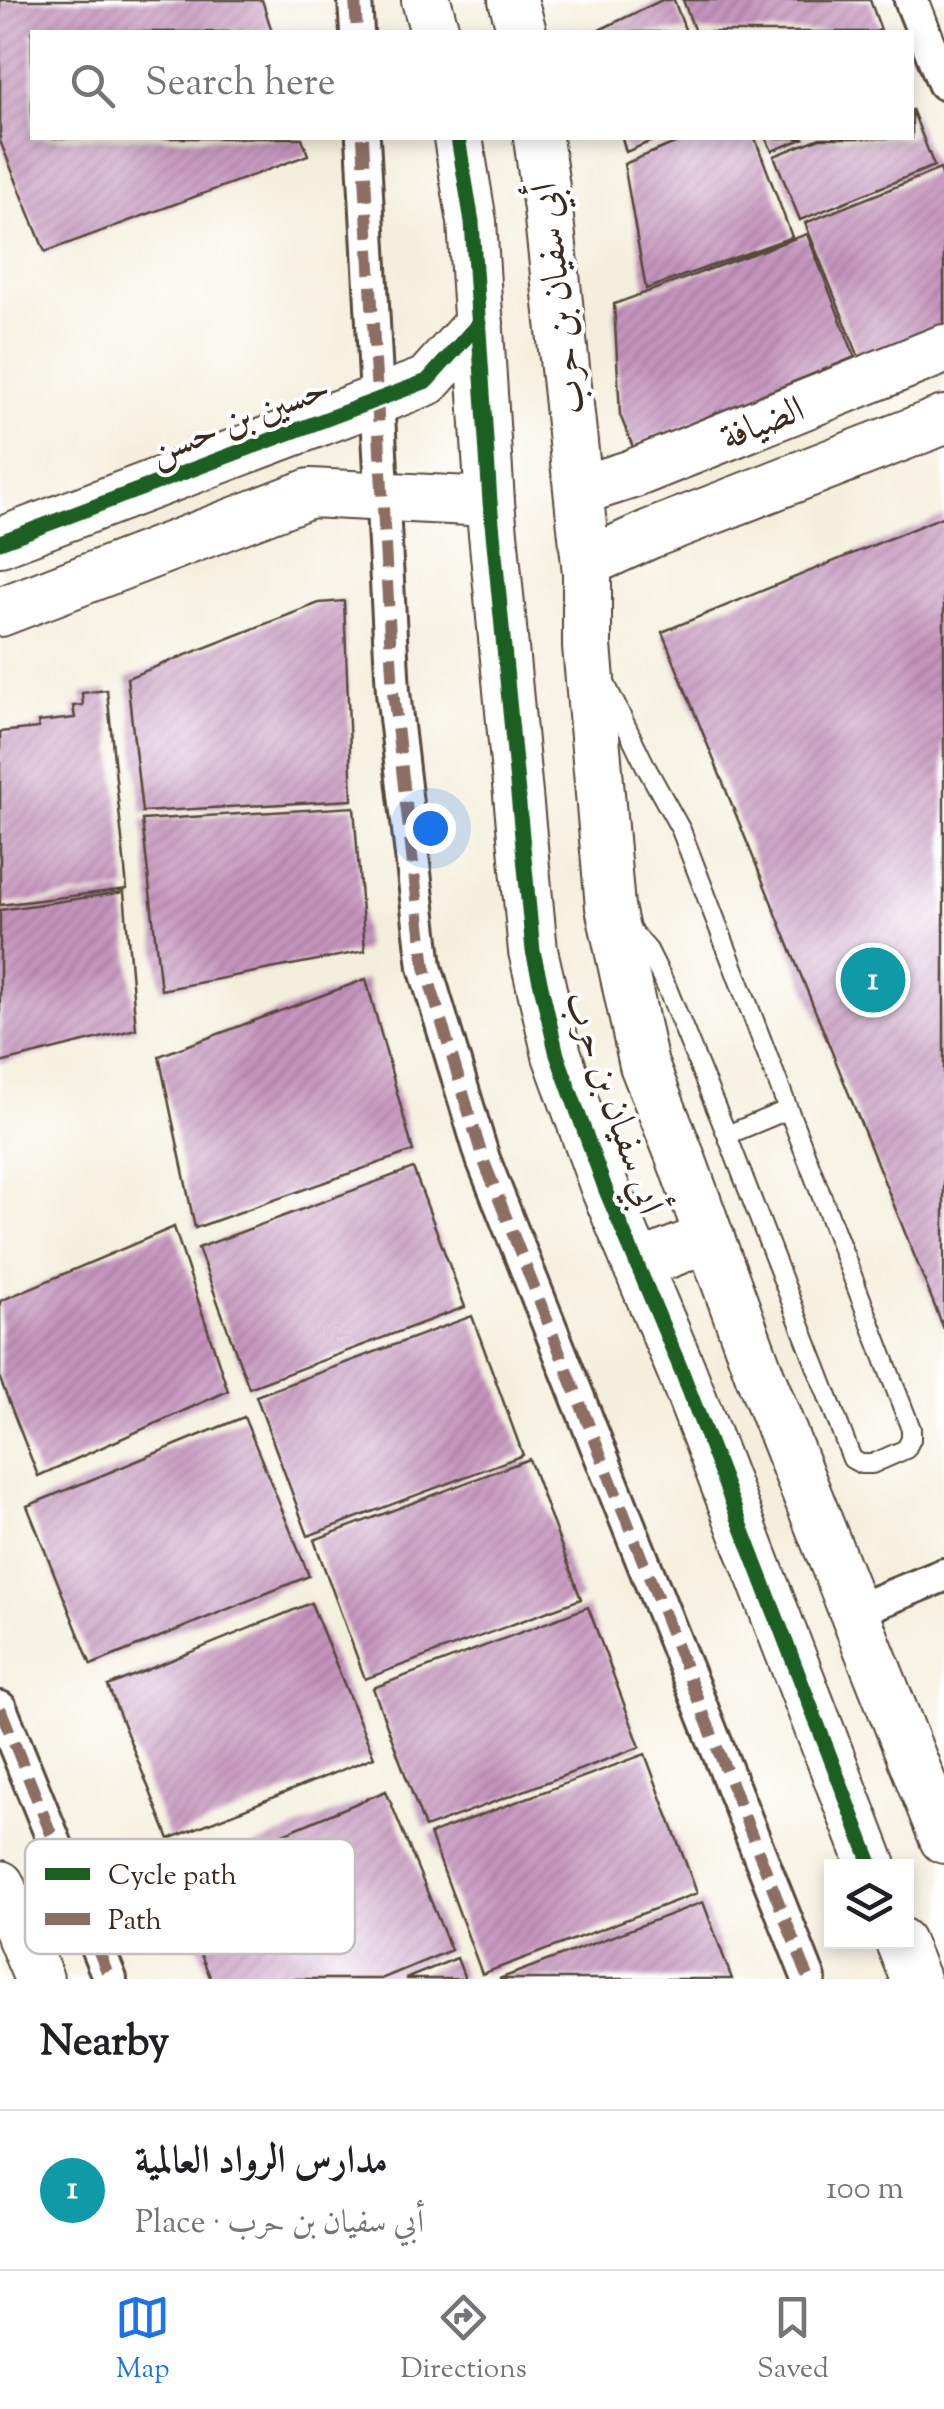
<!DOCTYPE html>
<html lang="en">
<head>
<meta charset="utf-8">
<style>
	:root { --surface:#fff; --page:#f6f6f6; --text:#202124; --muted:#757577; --line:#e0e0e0; --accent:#1a73e8 }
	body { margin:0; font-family:"Sorts Mill Goudy",Amiri,serif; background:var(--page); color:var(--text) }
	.controls { position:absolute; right:30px; bottom:30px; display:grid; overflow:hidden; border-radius:0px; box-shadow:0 5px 15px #0003 }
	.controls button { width:90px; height:90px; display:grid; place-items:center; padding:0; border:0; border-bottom:2px solid var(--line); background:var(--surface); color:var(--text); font:50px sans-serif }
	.you { position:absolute; left:430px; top:828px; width:35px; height:35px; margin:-25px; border:8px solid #fff; border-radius:50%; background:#1a73e8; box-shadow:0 0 0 15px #1a73e833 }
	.badge { display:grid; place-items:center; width:65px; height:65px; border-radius:50%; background:var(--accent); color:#fff; font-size:32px; font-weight:700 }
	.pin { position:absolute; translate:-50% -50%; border:5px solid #fff; box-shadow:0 2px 10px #0006 }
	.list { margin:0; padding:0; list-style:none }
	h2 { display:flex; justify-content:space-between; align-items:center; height:130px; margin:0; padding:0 40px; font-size:42px }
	h2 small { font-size:32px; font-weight:400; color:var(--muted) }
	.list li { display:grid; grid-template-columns:65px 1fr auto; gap:30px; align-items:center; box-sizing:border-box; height:160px; padding:0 40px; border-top:2px solid var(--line) }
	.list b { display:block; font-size:38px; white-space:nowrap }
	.list p { margin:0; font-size:32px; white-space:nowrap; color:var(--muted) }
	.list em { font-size:32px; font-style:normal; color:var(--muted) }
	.icon { flex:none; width:55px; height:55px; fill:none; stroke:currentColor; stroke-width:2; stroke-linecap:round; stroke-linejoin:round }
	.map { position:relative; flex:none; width:944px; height:1979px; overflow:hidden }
	.search { position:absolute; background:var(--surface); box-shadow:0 5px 15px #0003; left:30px; right:30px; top:30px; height:110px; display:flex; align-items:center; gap:25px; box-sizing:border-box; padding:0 35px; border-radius:0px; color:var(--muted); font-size:38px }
	.sheet { height:290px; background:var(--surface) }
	nav { display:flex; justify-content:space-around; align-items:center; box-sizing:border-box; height:140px; border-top:2px solid var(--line); background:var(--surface); font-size:28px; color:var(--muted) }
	nav a { display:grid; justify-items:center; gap:5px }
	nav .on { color:var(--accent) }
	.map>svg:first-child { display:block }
	.building { fill:url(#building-hatch) }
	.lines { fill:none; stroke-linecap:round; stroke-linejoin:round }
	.lane-casing { stroke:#57483b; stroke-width:22 }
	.street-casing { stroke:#57483b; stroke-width:38 }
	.secondary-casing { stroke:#57483b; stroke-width:52 }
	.lane { stroke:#fff; stroke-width:18 }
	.street { stroke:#fff; stroke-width:32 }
	.secondary { stroke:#fff; stroke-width:48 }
	.quiet { stroke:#8d6e63; stroke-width:12; stroke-dasharray:25 12; stroke-linecap:butt }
	.cycleway-casing { stroke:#fff; stroke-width:21 }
	.cycleway { stroke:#1b5e20; stroke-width:15 }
	.labels { text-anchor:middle; stroke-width:8; stroke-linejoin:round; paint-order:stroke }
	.street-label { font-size:38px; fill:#3b2a1e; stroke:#fff }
	.key { fill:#fff; stroke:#c4bfbc; stroke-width:2.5 }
	.key-label { font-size:28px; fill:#3b2a1e }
</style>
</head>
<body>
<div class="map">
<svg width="944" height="1979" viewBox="0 0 944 1979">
	<defs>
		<pattern id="building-hatch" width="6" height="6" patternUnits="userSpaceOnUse" patternTransform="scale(2.5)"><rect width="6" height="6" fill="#c594bd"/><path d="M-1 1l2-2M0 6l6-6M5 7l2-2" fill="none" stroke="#a17999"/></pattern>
	</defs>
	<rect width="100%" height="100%" fill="#fff"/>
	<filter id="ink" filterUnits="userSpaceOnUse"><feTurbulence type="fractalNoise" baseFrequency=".01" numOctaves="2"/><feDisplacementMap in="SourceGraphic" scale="20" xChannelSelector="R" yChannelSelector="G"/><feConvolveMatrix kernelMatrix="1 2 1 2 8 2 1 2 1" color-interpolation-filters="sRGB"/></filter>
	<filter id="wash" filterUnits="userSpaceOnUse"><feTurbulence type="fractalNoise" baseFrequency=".0048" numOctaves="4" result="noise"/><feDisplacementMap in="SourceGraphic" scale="40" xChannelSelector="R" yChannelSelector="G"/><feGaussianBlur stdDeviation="2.25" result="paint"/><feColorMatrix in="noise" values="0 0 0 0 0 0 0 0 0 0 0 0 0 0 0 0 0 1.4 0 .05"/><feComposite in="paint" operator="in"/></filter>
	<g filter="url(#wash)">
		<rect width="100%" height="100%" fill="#f4efdd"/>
		<g id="blocks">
			<path class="building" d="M0 0H262L272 32H32V138H302L308 155 45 252 0 141Z
				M662 0H674L686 32H595Z
				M683 0H870L881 30 874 32H695Z
				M912 109 934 166 800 220 774 156 820 138H912Z
				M622 138H659L626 152Z
				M687 138H755L792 237 646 289 624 164Z
				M766 138H805L772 151Z
				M940 169 944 180V327L860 360 805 223Z
				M807 234 855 357 633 447 620 415 614 304Z
				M944 516V1329L662 632Z
				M344 601 352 800 142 812 127 678 319 603Z
				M107 690 127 889 0 905V732L39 728 38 722 75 718 73 706 83 705 82 693Z
				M354 807 365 951 161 990 142 820Z
				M124 892 136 1029 0 1063V910Z
				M366 979 413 1151 195 1228 159 1056Z
				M413 1168 465 1307 249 1388 198 1248Z
				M174 1227 228 1391 38 1476 0 1379V1301Z
				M472 1316 523 1455 308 1536 256 1396Z
				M244 1417 309 1576 91 1665 27 1506Z
				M529 1459 581 1599 365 1679 314 1540Z
				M311 1603 374 1757 169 1839 108 1686Z
				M588 1607 640 1747 425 1828 373 1688Z
				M645 1754 697 1893 482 1974 430 1834Z
				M386 1791 451 1950 381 1979H211L170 1881Z
				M703 1902 732 1979H499Z
				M457 1958 465 1979H405Z"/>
		</g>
	</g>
	<g filter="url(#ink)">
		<use href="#blocks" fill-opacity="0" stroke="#57483b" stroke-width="2.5"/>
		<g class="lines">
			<defs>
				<path id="lane" d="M607 687 646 767 681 830 911 1429V1439L906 1449 872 1464H861L852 1459 727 1135 667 988 648 950 626 925
					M727 1135 787 1110"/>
				<path id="street" d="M355 0 357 32
					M911 0 944 83
					M363 138 393 692 425 967 483 1159 809 1979
					M855 1611 944 1575
					M0 1708 110 1979"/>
				<path id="secondary" d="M426 0 435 32
					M513 0 522 32
					M458 138 472 222 490 502 533 951 557 1055 605 1188 682 1372 872 1866
					M538 138 548 209 587 573V646L610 907 644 1065 680 1156 760 1376 944 1839
					M579 491 632 474 944 349
					M0 542 427 381 479 323
					M586 563 650 534 944 420
					M0 612 310 493 490 502
					M637 1266 710 1237
					M0 1885 39 1979
					M900 1942 915 1979"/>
			</defs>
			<use href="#lane" class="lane-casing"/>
			<use href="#street" class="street-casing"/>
			<use href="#secondary" class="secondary-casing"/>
			<use href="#lane" class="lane"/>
			<use href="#street" class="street"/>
			<use href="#secondary" class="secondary"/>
			<path class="quiet" d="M355 0 357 32
				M363 138 393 692 425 967 483 1159 809 1979
				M0 1708 110 1979"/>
			<defs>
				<path id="cycleway" d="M458 138 472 222 490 502 533 951 557 1055 605 1188 682 1372 872 1866
					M0 542 427 381 479 323"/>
			</defs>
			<use href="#cycleway" class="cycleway-casing"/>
			<use href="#cycleway" class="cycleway"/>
		</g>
	</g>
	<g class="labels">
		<g class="street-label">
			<text transform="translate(557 299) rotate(-97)" y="13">أبي سفيان بن حرب</text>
			<text transform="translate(239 418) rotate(-21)" y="13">حسين بن حسن</text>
			<text transform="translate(762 422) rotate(-22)" y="13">الضيافة</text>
			<text transform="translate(615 1102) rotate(71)" y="13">أبي سفيان بن حرب</text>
		</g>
	</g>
	<rect x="25" y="1839" width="330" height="115" rx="15" class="key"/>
	<rect x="45" y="1868" width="45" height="12" fill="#1b5e20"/>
	<rect x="45" y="1913" width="45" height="12" fill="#8d6e63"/>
	<g class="key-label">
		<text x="108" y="1884">Cycle path</text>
		<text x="108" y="1929">Path</text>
	</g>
</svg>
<div class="controls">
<button><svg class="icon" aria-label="layers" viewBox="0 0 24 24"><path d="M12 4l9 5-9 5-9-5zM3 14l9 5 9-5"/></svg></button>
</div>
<div class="you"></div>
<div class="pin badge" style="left:873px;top:980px;background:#0f9aa8">1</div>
<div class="search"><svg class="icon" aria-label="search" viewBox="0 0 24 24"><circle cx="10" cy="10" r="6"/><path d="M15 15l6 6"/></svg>Search here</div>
</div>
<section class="sheet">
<h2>Nearby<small></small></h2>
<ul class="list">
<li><span class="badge" style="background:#0f9aa8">1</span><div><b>مدارس الرواد العالمية</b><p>Place · أبي سفيان بن حرب</p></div><em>100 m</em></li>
</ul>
</section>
<nav>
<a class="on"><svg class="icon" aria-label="map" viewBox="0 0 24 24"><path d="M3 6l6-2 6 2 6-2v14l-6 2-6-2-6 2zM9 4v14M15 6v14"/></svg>Map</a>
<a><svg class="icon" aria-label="directions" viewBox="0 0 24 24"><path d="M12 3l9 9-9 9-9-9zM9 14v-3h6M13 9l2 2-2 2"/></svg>Directions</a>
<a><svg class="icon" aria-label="saved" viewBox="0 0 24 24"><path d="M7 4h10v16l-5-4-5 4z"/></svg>Saved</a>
</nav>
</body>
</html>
